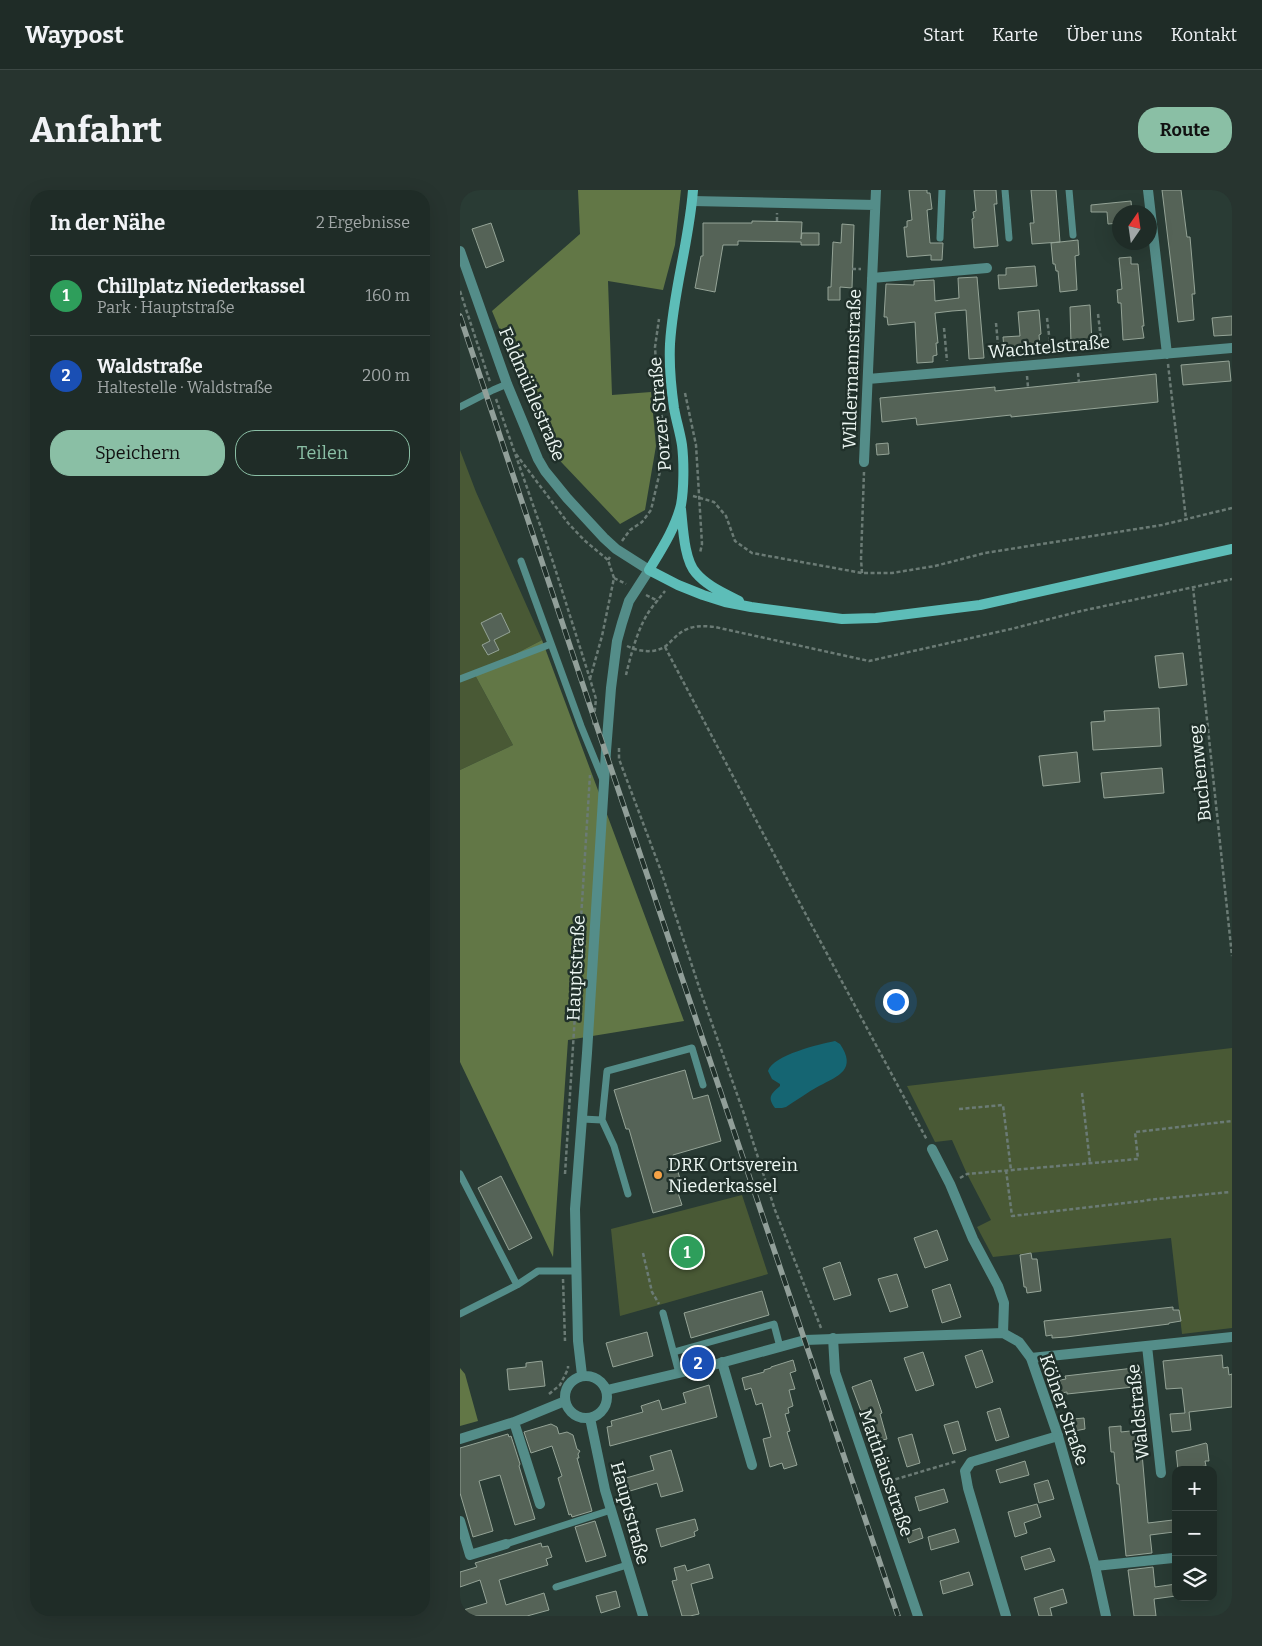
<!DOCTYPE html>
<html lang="de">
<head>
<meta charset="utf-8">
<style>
	:root { --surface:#1f2c27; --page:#27342f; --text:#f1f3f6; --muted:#a1a7a7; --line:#3c4844; --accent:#8abfa5 }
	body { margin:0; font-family:Bitter,serif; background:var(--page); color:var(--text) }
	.controls { position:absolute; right:15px; bottom:15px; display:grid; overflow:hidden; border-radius:10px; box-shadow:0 5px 20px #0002 }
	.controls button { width:45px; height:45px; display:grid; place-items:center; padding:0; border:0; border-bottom:1px solid var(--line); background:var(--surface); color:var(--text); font:25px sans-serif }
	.compass { position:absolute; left:652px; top:15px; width:45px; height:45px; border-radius:50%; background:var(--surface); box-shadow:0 5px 20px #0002; rotate:13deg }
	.you { position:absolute; left:435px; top:811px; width:18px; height:18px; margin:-12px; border:4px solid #fff; border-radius:50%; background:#1a73e8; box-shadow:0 0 0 8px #1a73e833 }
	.badge { display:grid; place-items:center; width:32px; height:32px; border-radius:50%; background:var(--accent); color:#fff; font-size:16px; font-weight:700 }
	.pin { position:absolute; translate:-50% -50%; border:2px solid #fff; box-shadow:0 1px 5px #0006 }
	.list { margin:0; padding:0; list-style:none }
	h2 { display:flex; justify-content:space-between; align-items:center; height:65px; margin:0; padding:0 20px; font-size:21px }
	h2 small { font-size:16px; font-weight:400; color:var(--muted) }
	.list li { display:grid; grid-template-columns:32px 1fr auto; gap:15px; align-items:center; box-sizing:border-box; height:80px; padding:0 20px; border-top:1px solid var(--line) }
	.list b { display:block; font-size:19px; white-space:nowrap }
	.list p { margin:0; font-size:16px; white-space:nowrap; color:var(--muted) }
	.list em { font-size:16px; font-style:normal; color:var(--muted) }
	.actions { display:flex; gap:10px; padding:15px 20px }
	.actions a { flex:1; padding:11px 0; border:1px solid var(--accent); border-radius:20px; text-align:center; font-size:18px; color:var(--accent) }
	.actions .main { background:var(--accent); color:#111 }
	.icon { flex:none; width:28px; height:28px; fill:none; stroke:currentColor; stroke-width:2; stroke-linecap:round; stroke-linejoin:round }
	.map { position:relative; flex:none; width:772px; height:1426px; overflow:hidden; border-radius:20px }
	header { display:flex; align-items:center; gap:30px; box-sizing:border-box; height:70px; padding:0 25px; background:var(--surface); border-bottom:1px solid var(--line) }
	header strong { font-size:24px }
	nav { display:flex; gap:28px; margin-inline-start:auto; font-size:18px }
	.intro { display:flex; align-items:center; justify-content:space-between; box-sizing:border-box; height:120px; padding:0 30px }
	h1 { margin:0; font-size:35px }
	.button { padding:12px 22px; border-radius:20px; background:var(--accent); color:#111; font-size:18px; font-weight:700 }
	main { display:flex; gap:30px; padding:0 30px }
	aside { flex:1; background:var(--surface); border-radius:20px; box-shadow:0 5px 20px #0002 }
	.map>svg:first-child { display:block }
	.green { fill:#495935 }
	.forest { fill:#627746 }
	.water { fill:#156572 }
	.building { fill:#556357; stroke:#95a497 }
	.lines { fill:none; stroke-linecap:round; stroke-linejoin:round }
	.path { stroke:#6b7b75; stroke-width:2.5; stroke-dasharray:4 2.5; stroke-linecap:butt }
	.service { stroke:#548d89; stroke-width:7 }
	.minor { stroke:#548d89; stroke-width:10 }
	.tertiary { stroke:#548d89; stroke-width:10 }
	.secondary { stroke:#5dbdb8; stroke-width:10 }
	.rail-casing { stroke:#919f99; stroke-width:5.5 }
	.rail { stroke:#20302a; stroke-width:4; stroke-dasharray:11; stroke-linecap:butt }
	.poi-dot { fill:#f5a246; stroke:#20302a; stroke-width:2 }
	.labels { text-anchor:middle; stroke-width:5; stroke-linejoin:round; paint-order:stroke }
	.street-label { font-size:18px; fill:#edf7f3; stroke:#20302a }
	.poi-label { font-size:18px; fill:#edf7f3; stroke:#20302a; text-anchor:start }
</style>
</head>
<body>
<header>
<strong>Waypost</strong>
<nav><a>Start</a><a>Karte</a><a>Über uns</a><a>Kontakt</a></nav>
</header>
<div class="intro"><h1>Anfahrt</h1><a class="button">Route</a></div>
<main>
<aside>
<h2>In der Nähe<small>2 Ergebnisse</small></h2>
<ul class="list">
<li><span class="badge" style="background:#2e9e5b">1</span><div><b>Chillplatz Niederkassel</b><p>Park · Hauptstraße</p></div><em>160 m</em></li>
<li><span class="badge" style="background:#1a4fb4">2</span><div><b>Waldstraße</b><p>Haltestelle · Waldstraße</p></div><em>200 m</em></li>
</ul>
<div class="actions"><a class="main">Speichern</a><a>Teilen</a></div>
</aside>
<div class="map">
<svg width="772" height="1426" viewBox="0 0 772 1426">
	<rect width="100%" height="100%" fill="#293b34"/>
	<path class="green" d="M0 260 16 302 82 450 15 485 53 555 0 580Z
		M772 858V1138L722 1144 711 1048 533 1067 517 1037 531 1030 507 984 492 950 475 952 447 896Z
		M282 1005 308 1084 160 1126 151 1039Z"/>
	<path class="forest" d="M118 0H221L215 55 203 100 148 91 152 205 191 202 196 256 185 320 160 334 85 255 61 191 32 121 120 44Z
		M82 450 224 831 108 850 93 1067 0 872V580L53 555 15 485Z
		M0 1178 5 1184 18 1231 0 1236Z"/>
	<path class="water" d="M375 851 380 854C397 879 379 886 359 896 348 902 337 910 326 917L322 918H315C307 907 311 904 320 896V894L312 889 308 881C313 865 360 854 375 851Z"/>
	<path class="building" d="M449 0H467V3H470L472 19 467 20 470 53H483L482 70H471V65L447 67 444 37H447V31L452 30Z
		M514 0H536L537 14H534L538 56 514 58 512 29 514 28 513 22 516 21Z
		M571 0H596L600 52 572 54 570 33H574Z
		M702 0H721L727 47H730L735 104H732L734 130 718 132Z
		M671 11 672 22H660V33L648 34 647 22H631V15Z
		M292 31 342 32 341 49 342 43H359V55H341V52L278 51V55H263L255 102 235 98 241 66H243V33H292Z
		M31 33 44 71 26 78 12 39Z
		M382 34 394 35 392 98 380 97V110H368V97H371L373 52 381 53Z
		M618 50 619 65 615 66 617 100 600 102 598 81H596L595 74H593L591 53Z
		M671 67V74H678L684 136H682L684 148 663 150 661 113H658L657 100 662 99 659 68Z
		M575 76 577 96 539 99 538 85H546V78Z
		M517 87 524 168 509 169 506 120 492 121 475 123 478 153H476L477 165 473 166V172L457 173 455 132 428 135 427 127H424L426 94 454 95V91L474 90 475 111 499 108 498 88Z
		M630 115 632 152 611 154 610 117Z
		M579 120 581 144 579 145 580 156 544 159 543 147 560 146 558 122Z
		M772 126V145L754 146 752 128Z
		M769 171 771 191 723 195 721 175Z
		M696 184 698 212 551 227V225L457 235 456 228 422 232 420 208 535 197V201Z
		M428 253 429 264 417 265 416 254Z
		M41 423 50 442 34 450 39 460 28 465 22 455 30 451 21 433Z
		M723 463 727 495 699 498 695 466Z
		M699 518 701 556 633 560 631 532 645 531 644 521Z
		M617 562 620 592 583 596 579 566Z
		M702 578 704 603 644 608 641 583Z
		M225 880 233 909 248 905 261 951 213 965 223 999 217 1000 222 1015 193 1023 169 939H166L154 900Z
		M41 986 72 1048 49 1060 18 998Z
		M477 1040 488 1070 465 1078 454 1048Z
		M571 1063 572 1069H577L581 1101 567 1103 566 1097H564L560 1065Z
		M380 1072 391 1105 374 1110 363 1078Z
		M437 1084 448 1117 430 1122 418 1089Z
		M490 1094 501 1127 482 1133 472 1100Z
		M302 1101 309 1125 231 1148 224 1123Z
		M713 1117V1120H719L721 1131 709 1133V1134L606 1147 592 1148V1145L586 1146 584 1131Z
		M187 1142 193 1166 153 1177 146 1153Z
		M522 1160 533 1192 516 1198 505 1166Z
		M463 1162 474 1195 456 1201 444 1168Z
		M762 1165 763 1178 768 1177 769 1185 772 1184V1217L729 1222 731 1240 712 1242 710 1224 725 1223 722 1198 706 1199 703 1171Z
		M333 1170 336 1181 330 1183 335 1199 329 1200 333 1216 328 1218 329 1223 325 1224 330 1241 327 1242 337 1275 324 1279 322 1273 310 1277 303 1249 311 1247 302 1213 296 1215 291 1198 285 1200 282 1188 304 1182V1180L311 1178V1177Z
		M82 1171 85 1196 49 1200 47 1179 66 1177V1173Z
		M674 1178V1179L681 1178 683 1196 607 1204V1202L601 1203 600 1190 606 1189 605 1186Z
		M411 1190 422 1223 420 1224 427 1249 413 1252 407 1228 404 1229 392 1197Z
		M249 1195 257 1227 150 1256 147 1237 152 1236 151 1231 183 1222 181 1216 199 1210 202 1220 226 1213 223 1203Z
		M540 1218 549 1247 536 1251 527 1222Z
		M624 1228 625 1239 614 1241 613 1229Z
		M498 1231 506 1260 493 1264 484 1235Z
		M91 1234 97 1237 99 1244 107 1242 113 1245 117 1259 120 1261 118 1264 119 1268H117L132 1321 112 1327 111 1324 109 1325 98 1288 102 1286 92 1256 71 1263 64 1242Z
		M661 1236V1242L680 1240 688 1333 713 1330 714 1342 690 1345 692 1363 666 1366 659 1294H657L654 1262H651L649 1237Z
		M48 1244 49 1247 51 1246 60 1274 59 1276 75 1329 55 1335 40 1285 19 1291 33 1341 13 1347 0 1303V1258Z
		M452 1244 460 1273 447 1277 438 1248Z
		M746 1253 747 1254 749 1271H745L746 1276 732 1278V1280H718L716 1261Z
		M211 1260 223 1301 201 1307 197 1293 170 1301 166 1288 194 1280 190 1266Z
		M565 1271 569 1285 540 1293 536 1280Z
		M588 1290 594 1309 579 1313 574 1294Z
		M484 1299 488 1312 459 1321 455 1307Z
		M577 1314 581 1327 564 1333 567 1343 555 1347 548 1322Z
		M235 1329 238 1340 234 1342 235 1346 201 1357 196 1339Z
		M135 1331 146 1366 126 1372 115 1337Z
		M460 1338 463 1348 449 1353 446 1343Z
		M495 1339 499 1352 471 1360 468 1347Z
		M81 1353 82 1357 88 1356 92 1367 86 1369 88 1375 39 1390 46 1415 84 1403 89 1420 67 1426H0V1421L27 1413 20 1390 0 1397V1382L17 1377 15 1373Z
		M590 1358 595 1371 565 1380 561 1367Z
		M249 1374 253 1388 231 1394 239 1424 230 1426H222L212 1391 217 1390 214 1378 225 1375 227 1381Z
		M693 1377 695 1397 716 1394V1406L694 1409 696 1426H674L668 1380Z
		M509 1382 513 1395 483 1404 480 1391Z
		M603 1399 607 1413 590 1418 592 1426H579L574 1408Z
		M156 1401 160 1417 141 1423 136 1406Z"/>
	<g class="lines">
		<path class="path" d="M317 31V23
			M392 79H401
			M0 101 30 192
			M638 124 642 158
			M587 128 591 162
			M536 133 539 166
			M484 138 487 171
			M708 174 726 329
			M618 183 619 192
			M567 186 568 197
			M225 203 236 255 242 354 240 363
			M36 209 93 372 130 489 136 509 133 537
			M56 264 108 333 124 350 148 370
			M233 306 254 312 266 326 275 351 292 363 402 383H432L475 376 525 363 702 335 772 318
			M162 351 170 340 182 332 191 320 207 251 198 208 195 157 199 129
			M402 383 401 369 404 282
			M154 388 166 394
			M733 397 772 766
			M186 405 198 411
			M167 456C179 462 196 464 207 455 213 450 218 443 225 440 235 435 245 436 255 437L409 471 551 439 621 421 772 389
			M205 457 336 706 467 950
			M166 485C171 464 179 433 193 416 197 411 201 406 205 401
			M130 489 142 446 154 388 148 370 150 367
			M159 558V569L201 681 240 800 283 921 315 1020 361 1138
			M622 903 630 973
			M499 919 543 915 551 980
			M546 980 552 1026 683 1011 688 1010 770 1002
			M105 984 130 585
			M500 988 507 984 678 969 675 942 772 931
			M183 1063 192 1102 199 1114
			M103 1089 105 1151
			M89 1204 100 1195 108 1179V1176
			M423 1293 497 1271"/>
		<path class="service" d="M545 0 549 48
			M609 0 613 45
			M480 48 482 0
			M0 217 33 200 47 194
			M61 371 121 536 143 590
			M0 489 91 454
			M122 929 142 930 154 956 168 1004
			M142 930 147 881 232 858 243 895
			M0 984 57 1095
			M203 1123 219 1183
			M0 1124 57 1095 78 1081H116
			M214 1162 314 1134 320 1157
			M46 1354 151 1320
			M96 1397 167 1375"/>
		<path class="minor" d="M688 0 707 164
			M232 11 415 15
			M412 88 527 78
			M408 189 772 158
			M404 272 416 0
			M472 959 490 994 513 1049 538 1096 544 1113 543 1143
			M373 1148 375 1182 458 1426
			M687 1156 701 1283
			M571 1168 772 1147
			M262 1172 292 1275
			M54 1232 80 1314
			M0 1249 54 1232 105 1211
			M0 1331 10 1365 46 1354
			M635 1376 713 1368
			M546 1426 508 1298 505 1281 511 1272 598 1246"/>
		<path class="tertiary" d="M0 61 47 194 78 269 85 281 107 308 144 348 156 359 189 380 169 411 162 433 157 451 151 498 146 561 127 863 115 1019 118 1151 122 1185
			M105 1207a21 21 0 1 1 42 0a21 21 0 1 1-42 0Z
			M147 1200 257 1174 345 1150 543 1143 559 1152 571 1168 598 1246 635 1376 646 1426
			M130 1228 145 1300 183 1426"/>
		<path class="secondary" d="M233 0C229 52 213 102 210 154 209 175 211 197 214 218 216 230 220 242 222 255 224 271 224 299 221 315 215 339 201 360 189 380L218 395 243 405 265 412 291 417 382 429 416 428 520 415 772 359
			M221 319C223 337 224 370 236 383 247 396 264 403 279 411"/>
		<defs>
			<path id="rail" d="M0 126 134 528 438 1426"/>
		</defs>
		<use href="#rail" class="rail-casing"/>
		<use href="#rail" class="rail"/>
	</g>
	<circle class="poi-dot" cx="198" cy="985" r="5"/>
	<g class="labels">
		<g class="street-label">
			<text transform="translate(589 157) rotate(-5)" y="6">Wachtelstraße</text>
			<text transform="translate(392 179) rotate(-88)" y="6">Wildermannstraße</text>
			<text transform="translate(72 204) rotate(67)" y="6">Feldmühlestraße</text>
			<text transform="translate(200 224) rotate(-95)" y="6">Porzer Straße</text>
			<text transform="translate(740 583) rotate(-96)" y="6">Buchenweg</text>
			<text transform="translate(116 778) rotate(-87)" y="6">Hauptstraße</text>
			<text transform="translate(604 1220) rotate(71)" y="6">Kölner Straße</text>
			<text transform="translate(678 1222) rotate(-96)" y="6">Waldstraße</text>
			<text transform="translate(426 1283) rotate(71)" y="6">Matthäusstraße</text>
			<text transform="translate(170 1323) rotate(75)" y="6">Hauptstraße</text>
		</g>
		<g class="poi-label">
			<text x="208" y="981">DRK Ortsverein<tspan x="208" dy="21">Niederkassel</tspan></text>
		</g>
	</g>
</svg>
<div class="controls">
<button>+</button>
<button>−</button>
<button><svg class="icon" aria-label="layers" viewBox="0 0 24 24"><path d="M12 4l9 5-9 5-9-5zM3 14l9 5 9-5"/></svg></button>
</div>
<svg class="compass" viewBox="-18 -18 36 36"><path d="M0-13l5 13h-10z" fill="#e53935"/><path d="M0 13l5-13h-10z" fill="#a1a7a7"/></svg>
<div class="you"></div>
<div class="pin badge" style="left:227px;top:1062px;background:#2e9e5b">1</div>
<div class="pin badge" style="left:238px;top:1173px;background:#1a4fb4">2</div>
</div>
</main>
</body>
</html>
